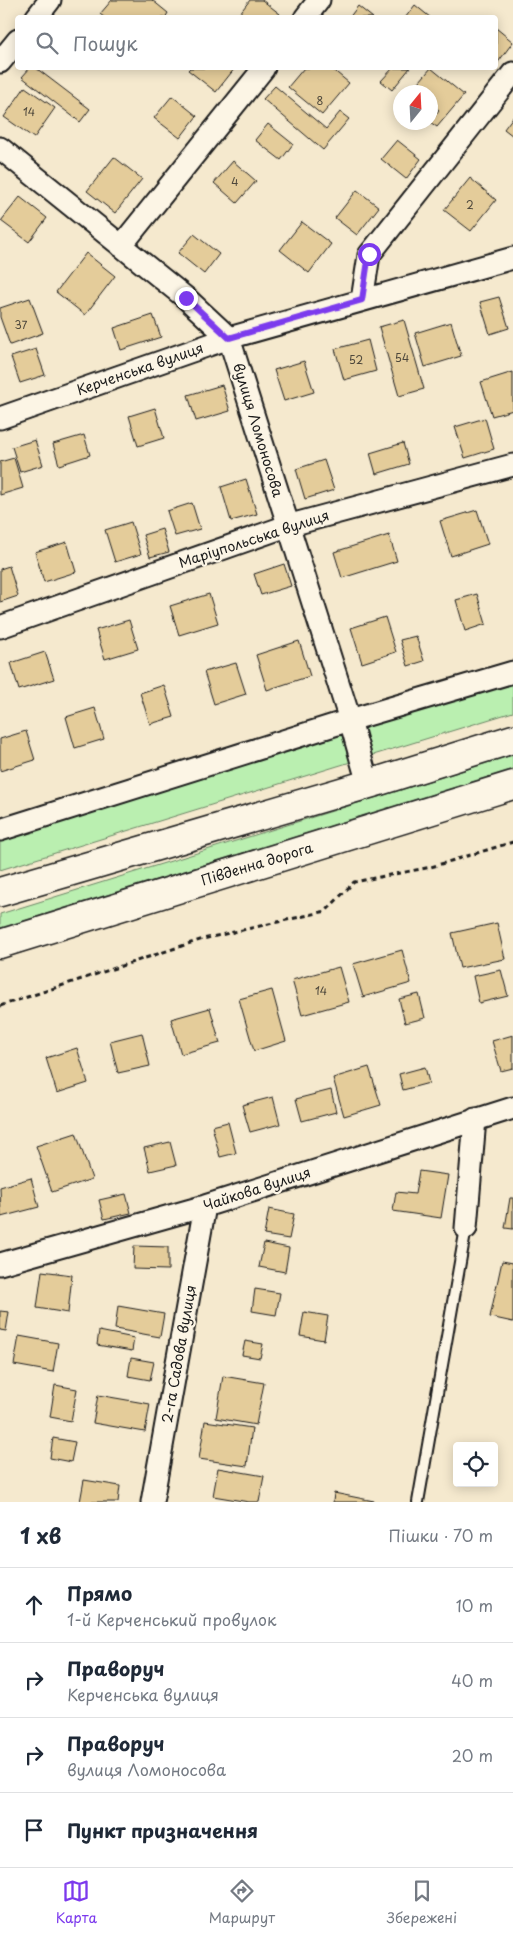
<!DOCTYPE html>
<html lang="uk">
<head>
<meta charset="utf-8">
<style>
	:root { --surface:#fff; --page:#f2f2f3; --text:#1f2937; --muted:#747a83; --line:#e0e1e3; --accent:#7c3aed }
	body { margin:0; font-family:"Playpen Sans",sans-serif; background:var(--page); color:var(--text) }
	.controls { position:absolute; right:15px; bottom:15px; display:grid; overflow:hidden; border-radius:5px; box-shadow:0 2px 12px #0003 }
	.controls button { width:45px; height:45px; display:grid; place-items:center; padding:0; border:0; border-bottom:1px solid var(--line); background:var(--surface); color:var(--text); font:25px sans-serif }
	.compass { position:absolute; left:393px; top:85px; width:45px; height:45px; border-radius:50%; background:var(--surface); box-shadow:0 2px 12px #0003; rotate:18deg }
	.stop { position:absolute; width:15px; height:15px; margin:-11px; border:4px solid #7c3aed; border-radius:50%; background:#fff }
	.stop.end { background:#7c3aed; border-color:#fff; box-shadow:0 1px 5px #0008 }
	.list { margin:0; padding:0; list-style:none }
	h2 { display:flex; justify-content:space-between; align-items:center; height:65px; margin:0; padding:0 20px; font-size:21px }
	h2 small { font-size:16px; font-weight:400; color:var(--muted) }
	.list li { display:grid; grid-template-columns:32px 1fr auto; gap:15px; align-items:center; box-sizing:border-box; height:75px; padding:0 20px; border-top:1px solid var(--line) }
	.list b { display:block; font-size:19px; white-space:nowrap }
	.list p { margin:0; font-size:16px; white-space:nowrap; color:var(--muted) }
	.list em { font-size:16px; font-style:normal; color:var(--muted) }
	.icon { flex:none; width:28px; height:28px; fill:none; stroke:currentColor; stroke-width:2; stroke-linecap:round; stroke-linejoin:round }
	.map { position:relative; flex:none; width:513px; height:1502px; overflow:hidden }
	.search { position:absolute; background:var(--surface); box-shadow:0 2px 12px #0003; left:15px; right:15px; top:15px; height:55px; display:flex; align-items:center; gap:12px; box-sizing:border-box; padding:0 18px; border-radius:5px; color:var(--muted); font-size:19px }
	.sheet { height:365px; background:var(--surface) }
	nav { display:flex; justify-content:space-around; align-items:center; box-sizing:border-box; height:70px; border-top:1px solid var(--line); background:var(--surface); font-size:14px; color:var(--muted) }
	nav a { display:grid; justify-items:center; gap:2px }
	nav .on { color:var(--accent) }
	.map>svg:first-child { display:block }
	.green { fill:#baefb0; stroke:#6b8666 }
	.building { fill:#e4cc9a; stroke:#1c1c1c }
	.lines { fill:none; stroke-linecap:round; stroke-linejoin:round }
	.service-casing { stroke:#1c1c1c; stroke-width:14 }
	.minor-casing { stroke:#1c1c1c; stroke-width:25 }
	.primary-casing { stroke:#1c1c1c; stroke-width:31 }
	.path { stroke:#1c1c1c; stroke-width:3; stroke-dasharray:5 4; stroke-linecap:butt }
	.service { stroke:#fcf5e5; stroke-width:10 }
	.minor { stroke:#fcf5e5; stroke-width:21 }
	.primary { stroke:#fcf5e5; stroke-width:28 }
	.route { stroke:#7c3aed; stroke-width:6 }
	.labels { text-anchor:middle; stroke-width:4.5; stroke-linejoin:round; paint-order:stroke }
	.number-label { font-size:11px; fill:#4e483c }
	.street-label { font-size:14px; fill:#1c1c1c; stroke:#fcf5e5 }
</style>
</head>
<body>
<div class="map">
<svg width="513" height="1502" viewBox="0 0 513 1502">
	<rect width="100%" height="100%" fill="#f5e9ce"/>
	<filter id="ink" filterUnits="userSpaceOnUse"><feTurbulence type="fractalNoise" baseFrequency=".02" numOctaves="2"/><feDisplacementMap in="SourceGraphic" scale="10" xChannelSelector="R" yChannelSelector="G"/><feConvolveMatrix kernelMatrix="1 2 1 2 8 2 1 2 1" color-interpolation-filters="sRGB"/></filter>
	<g filter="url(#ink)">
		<path class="green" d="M513 681V712L0 870V839Z
			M513 755V769L0 928V914Z"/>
		<path class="building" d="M112 0H152L168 13 165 18H105L100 14Z
			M250 0H262L280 14 277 18H236Z
			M415 5 431 18H405Z
			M358 6 373 18H349Z
			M496 28 513 42 496 65Z
			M30 68H36L90 109 80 122 22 77Z
			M190 68H235L216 92 188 70Z
			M304 68H331L349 83 322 115 288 87Z
			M393 68H410L392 90 381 81Z
			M431 68 464 95 437 127 430 122 439 110 430 102V92H419L414 88Z
			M275 86 326 129 340 112 349 119 323 150 263 99Z
			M25 87 55 108 34 138 4 117Z
			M172 96 197 116 180 138 154 118Z
			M513 117V136L504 129Z
			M268 124 293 144 281 160 255 140Z
			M397 140 421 159 406 179 381 159Z
			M114 157 142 179 115 213 87 191Z
			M233 161 256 181 237 203 214 183Z
			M470 178 496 200 471 231 444 210Z
			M357 190 379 207 357 235 335 218Z
			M20 197 47 218 29 242 1 221Z
			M302 222 331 244 309 273 280 250Z
			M194 234 219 254 204 274 178 253Z
			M86 253 115 276 85 315 56 292Z
			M499 297 509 328 490 334 480 302Z
			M30 298 43 333 10 345 0 317V308Z
			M153 315 161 337 121 350 114 328Z
			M404 320 424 389 399 396 379 327Z
			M451 322 461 356 425 367 415 333Z
			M368 340 376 371 344 380 335 349Z
			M36 349 45 375 20 383 11 357Z
			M304 361 314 392 284 401 274 370Z
			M513 372V410L492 416 481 382Z
			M222 385 230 411 196 421 188 395Z
			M155 408 164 438 138 446 129 416Z
			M485 418 494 449 465 458 455 427Z
			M84 435 90 455 59 465 53 444Z
			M35 440 43 465 20 472 12 447Z
			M403 443 409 464 376 474 370 453Z
			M14 458 23 488 0 495V462Z
			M324 460 334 490 305 499 296 469Z
			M246 479 257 514 231 521 221 487Z
			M192 503 200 529 175 536 167 511Z
			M477 510 488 544 451 556 440 521Z
			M131 522 141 554 115 562 105 530Z
			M162 529 169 552 150 557 143 535Z
			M389 535 397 561 342 578 334 552Z
			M67 542 76 572 44 582 35 552Z
			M284 564 291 586 261 595 254 574Z
			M9 566 18 596 0 602V569Z
			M209 594 218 623 179 635 170 606Z
			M477 594 486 624 465 631 456 600Z
			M385 617 396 652 362 663 351 628Z
			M129 620 138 649 105 659 96 630Z
			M416 636 424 661 408 666 400 640Z
			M299 641 310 676 267 690 256 655Z
			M45 652 54 679 19 690 11 663Z
			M236 663 246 694 214 704 204 672Z
			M164 685 174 717 150 724 140 693Z
			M95 708 104 739 75 748 66 717Z
			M26 731 35 760 0 771V739Z
			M497 923 505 959 460 968 452 933Z
			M402 950 411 983 363 997 353 964Z
			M339 967 349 1002 302 1015 292 980Z
			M501 970 508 996 479 1003 473 976Z
			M272 990 286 1041 254 1051 239 999Z
			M419 994 425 1018 405 1023 399 999Z
			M210 1008 220 1043 181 1054 171 1019Z
			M142 1033 150 1066 118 1073 110 1041Z
			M513 1035V1068L501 1071 492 1041Z
			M77 1048 88 1083 57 1093 46 1058Z
			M369 1067 381 1105 344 1116 333 1078Z
			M425 1067 429 1083 403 1090 399 1074Z
			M331 1090 336 1112 302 1121 296 1099Z
			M273 1097 280 1124 250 1132 242 1105Z
			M228 1122 236 1153 220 1157 212 1126Z
			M76 1133 92 1179 52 1192 36 1146Z
			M170 1142 176 1165 150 1171 144 1148Z
			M419 1171 448 1175 441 1218 393 1211 396 1192 415 1194Z
			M31 1178 39 1207 1 1217 0 1187Z
			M126 1194 131 1213 104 1219 99 1200Z
			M510 1198H513V1229L505 1228Z
			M269 1209 294 1214 289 1239 264 1235Z
			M264 1243 289 1248 285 1272 259 1267Z
			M134 1246 168 1247V1270L133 1269Z
			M502 1261 513 1263V1322L490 1317Z
			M42 1271 72 1275 68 1313 37 1308Z
			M255 1289 280 1293 276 1315 252 1311Z
			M118 1306 164 1314 160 1337 115 1329Z
			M0 1311 9 1312 6 1331 0 1330Z
			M304 1312 328 1316 324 1340 300 1336Z
			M99 1331 134 1338 132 1351 97 1345Z
			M19 1336 58 1343 53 1372 14 1365Z
			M245 1341 263 1344 260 1358 242 1355Z
			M131 1358 154 1362 150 1380 128 1376Z
			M223 1376 264 1383 256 1425 216 1418Z
			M55 1385 77 1389 71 1421 50 1417Z
			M98 1395 150 1404 145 1432 93 1423Z
			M205 1421 252 1428 247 1466 199 1459Z
			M53 1438 75 1442 71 1462 50 1458Z
			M218 1468 264 1476 259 1502H249L213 1496Z
			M84 1480 120 1486 118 1502H80Z
			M334 1493 374 1501V1502H333Z"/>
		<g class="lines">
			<defs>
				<path id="service" d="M418 1502 466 1228"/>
				<path id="minor" d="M36 18 50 0
					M305 18 319 0
					M0 62 18 40
					M0 148 186 298 229 338 350 720 368 784
					M121 246 264 68
					M362 300 369 255 513 73
					M0 418 229 338 513 258
					M0 627 287 526 513 465
					M0 830 350 720 513 672
					M466 1228 475 1119
					M0 1264 205 1206 513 1108
					M152 1502 205 1206"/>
				<path id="primary" d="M0 892 379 781 513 739
					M0 944 513 785"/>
			</defs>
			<use href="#service" class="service-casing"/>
			<use href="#minor" class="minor-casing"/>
			<use href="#primary" class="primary-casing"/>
			<path class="path" d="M0 1006 203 939 326 911 354 882 431 867 513 842"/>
			<use href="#service" class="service"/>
			<use href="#minor" class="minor"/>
			<use href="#primary" class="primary"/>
		</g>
	</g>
	<g class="lines" filter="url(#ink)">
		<path class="route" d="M186 298 229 338 362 300 369 254"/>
	</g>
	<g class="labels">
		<g class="number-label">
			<text x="320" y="105">8</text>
			<text x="29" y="116">14</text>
			<text x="235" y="186">4</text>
			<text x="470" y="209">2</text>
			<text x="21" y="329">37</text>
			<text x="402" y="362">54</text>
			<text x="356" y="364">52</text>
			<text x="321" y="995">14</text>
		</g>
		<g class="street-label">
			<text transform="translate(140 369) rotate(-19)" y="5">Керченська вулиця</text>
			<text transform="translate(258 430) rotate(73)" y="5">вулиця Ломоносова</text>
			<text transform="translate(254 539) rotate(-18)" y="5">Маріупольська вулиця</text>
			<text transform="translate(257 864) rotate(-17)" y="5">Південна дорога</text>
			<text transform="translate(257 1189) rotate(-18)" y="5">Чайкова вулиця</text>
			<text transform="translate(179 1354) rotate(-80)" y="5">2-га Садова вулиця</text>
		</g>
	</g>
</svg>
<div class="controls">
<button><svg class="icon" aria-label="locate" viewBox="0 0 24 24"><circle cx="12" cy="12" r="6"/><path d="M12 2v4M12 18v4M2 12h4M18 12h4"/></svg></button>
</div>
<svg class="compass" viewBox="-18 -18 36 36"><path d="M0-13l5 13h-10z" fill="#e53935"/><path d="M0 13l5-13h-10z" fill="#747a83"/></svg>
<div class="stop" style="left:369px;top:254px"></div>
<div class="stop end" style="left:186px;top:298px"></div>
<div class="search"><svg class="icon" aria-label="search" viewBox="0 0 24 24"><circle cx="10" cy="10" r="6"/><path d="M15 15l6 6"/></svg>Пошук</div>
</div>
<section class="sheet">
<h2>1 хв<small>Пішки · 70 m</small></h2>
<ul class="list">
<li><svg class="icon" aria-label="ahead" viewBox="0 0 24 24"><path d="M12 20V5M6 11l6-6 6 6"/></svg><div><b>Прямо</b><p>1-й Керченський провулок</p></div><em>10 m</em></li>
<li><svg class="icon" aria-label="right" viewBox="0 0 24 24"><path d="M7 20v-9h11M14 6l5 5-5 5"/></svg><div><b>Праворуч</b><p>Керченська вулиця</p></div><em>40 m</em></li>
<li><svg class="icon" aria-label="right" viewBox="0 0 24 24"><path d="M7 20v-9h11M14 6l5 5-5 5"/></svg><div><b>Праворуч</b><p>вулиця Ломоносова</p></div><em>20 m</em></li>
<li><svg class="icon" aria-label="arrive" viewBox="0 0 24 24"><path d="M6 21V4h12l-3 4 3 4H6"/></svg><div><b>Пункт призначення</b></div></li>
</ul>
</section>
<nav>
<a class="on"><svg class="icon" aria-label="map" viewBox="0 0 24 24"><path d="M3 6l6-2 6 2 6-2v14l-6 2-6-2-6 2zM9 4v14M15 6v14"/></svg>Карта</a>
<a><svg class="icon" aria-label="directions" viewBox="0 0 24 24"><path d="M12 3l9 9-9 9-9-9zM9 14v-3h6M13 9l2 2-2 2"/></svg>Маршрут</a>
<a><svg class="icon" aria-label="saved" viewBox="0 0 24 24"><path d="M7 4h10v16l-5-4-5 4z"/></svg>Збережені</a>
</nav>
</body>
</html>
